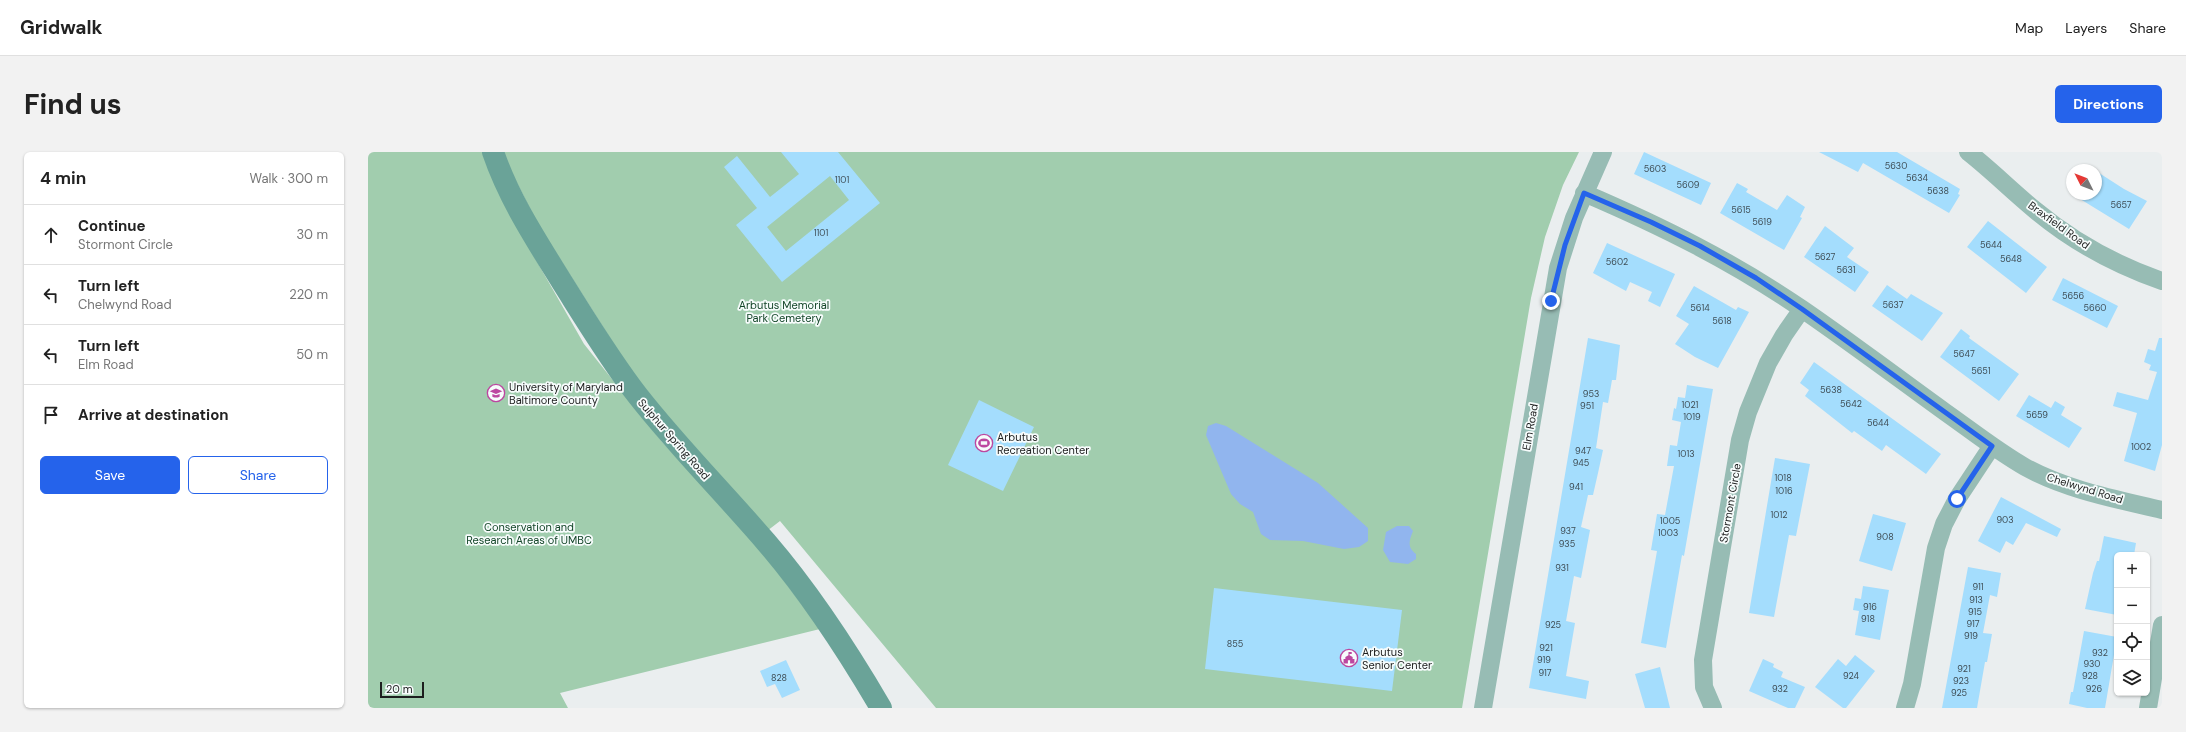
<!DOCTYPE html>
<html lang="en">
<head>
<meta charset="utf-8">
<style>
	:root { --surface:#fff; --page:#f2f2f2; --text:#222; --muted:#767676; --line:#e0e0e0; --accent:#2563eb }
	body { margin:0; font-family:"DM Sans",sans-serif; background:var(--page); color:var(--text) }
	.controls { position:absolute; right:12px; bottom:12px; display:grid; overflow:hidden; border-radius:6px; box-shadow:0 1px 3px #0004 }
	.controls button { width:36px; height:36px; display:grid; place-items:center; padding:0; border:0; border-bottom:1px solid var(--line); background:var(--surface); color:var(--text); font:20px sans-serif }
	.compass { position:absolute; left:1698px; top:12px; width:36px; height:36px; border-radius:50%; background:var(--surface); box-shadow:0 1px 3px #0004; rotate:312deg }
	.scale { position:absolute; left:12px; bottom:10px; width:44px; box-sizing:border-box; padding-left:4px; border:2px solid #1d1e1e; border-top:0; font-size:11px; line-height:14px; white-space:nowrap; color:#1d1e1e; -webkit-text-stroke:3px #f7fcfc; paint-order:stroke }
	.stop { position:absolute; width:12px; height:12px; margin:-9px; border:3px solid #2563eb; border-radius:50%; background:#fff }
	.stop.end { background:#2563eb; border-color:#fff; box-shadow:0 1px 4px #0008 }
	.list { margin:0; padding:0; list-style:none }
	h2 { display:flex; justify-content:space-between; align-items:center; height:52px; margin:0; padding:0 16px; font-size:17px }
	h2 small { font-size:13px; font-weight:400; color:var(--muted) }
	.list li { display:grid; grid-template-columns:26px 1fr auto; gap:12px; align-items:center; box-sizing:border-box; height:60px; padding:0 16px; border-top:1px solid var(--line) }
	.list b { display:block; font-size:15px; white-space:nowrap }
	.list p { margin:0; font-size:13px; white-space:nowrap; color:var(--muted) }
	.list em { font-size:13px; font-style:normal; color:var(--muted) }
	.actions { display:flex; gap:8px; padding:12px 16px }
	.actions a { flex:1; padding:9px 0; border:1px solid var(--accent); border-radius:6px; text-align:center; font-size:14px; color:var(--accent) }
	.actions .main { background:var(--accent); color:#fff }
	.icon { flex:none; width:22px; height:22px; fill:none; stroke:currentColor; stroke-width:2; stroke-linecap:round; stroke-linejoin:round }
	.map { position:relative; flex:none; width:1794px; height:556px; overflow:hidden; border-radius:6px }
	header { display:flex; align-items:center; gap:24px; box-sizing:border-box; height:56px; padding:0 20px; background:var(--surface); border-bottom:1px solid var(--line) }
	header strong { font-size:19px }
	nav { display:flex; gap:22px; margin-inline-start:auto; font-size:14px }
	.intro { display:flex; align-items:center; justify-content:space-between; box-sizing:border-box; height:96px; padding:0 24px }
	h1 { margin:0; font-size:28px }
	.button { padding:10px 18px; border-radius:6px; background:var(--accent); color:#fff; font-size:14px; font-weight:700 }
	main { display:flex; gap:24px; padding:0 24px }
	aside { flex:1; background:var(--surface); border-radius:6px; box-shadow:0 1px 3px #0004 }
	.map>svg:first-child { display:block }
	.green { fill:#a1cdae }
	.water { fill:#91b5ee }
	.building { fill:#a4ddfd; fill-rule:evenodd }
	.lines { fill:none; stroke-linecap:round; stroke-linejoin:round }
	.minor { stroke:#97bcb4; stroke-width:18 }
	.secondary { stroke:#6aa398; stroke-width:22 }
	.route { stroke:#2563eb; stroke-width:5 }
	.labels { text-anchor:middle; stroke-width:3.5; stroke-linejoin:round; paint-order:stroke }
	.number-label { font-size:9px; fill:#3f4e56 }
	.street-label { font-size:11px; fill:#1d1e1e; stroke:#f7fcfc }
	.park-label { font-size:11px; fill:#134528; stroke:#f7fcfc }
	.poi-label { font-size:11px; fill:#1d1e1e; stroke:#f7fcfc; text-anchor:start }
</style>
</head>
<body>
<header>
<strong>Gridwalk</strong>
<nav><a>Map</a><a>Layers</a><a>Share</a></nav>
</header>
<div class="intro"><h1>Find us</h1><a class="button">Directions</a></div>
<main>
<aside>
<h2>4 min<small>Walk · 300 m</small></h2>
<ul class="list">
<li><svg class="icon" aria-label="ahead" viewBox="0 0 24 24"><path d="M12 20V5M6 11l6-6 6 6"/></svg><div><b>Continue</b><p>Stormont Circle</p></div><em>30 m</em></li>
<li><svg class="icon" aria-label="left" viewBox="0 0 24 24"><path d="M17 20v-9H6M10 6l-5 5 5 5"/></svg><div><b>Turn left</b><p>Chelwynd Road</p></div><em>220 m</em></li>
<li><svg class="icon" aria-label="left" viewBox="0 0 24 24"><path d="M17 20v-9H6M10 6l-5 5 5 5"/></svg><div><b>Turn left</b><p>Elm Road</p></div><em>50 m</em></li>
<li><svg class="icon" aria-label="arrive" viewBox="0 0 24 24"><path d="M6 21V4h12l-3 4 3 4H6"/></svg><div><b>Arrive at destination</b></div></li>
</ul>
<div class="actions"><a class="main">Save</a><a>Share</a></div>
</aside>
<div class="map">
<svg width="1794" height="556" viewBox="0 0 1794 556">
	<rect width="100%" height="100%" fill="#eaeeef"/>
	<path class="green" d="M0 0H116L144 66 216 192 295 291 385 387 452 477 192 541 200 556H0Z
		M133 0H1211L1195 33 1177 85 1163 146 1094 556H568L412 369 399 379 275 238 171 74Z"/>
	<path class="water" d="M848 271 858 274 950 331 1000 376V389L991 395 976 397 935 389 902 388 893 382 885 360 872 352 863 342 838 283 840 274Z
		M1029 374H1041L1045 379C1041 389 1039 395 1048 402V407L1040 412 1022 410 1015 398 1018 380Z"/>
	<path class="building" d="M413 0H470L512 51 414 130 368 73 389 56 356 15 369 4 402 45 431 22ZM462 24 481 48 418 99 399 75Z
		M1276 0 1343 31 1333 53 1266 22Z
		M1451 0H1529L1592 37 1590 42 1592 43 1581 61 1495 11 1490 20Z
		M1728 19 1756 37 1779 49 1761 77 1704 42H1728Z
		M1369 31 1380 37 1378 40 1409 58 1419 43 1437 55 1432 65 1434 66 1416 98 1352 61Z
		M1620 69 1679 115 1658 141 1599 95Z
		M1457 74 1486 96 1479 105 1501 120 1487 140 1436 105Z
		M1239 91 1307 122 1292 155 1280 149 1284 140 1262 130 1258 139 1225 121Z
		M1695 126 1750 154 1739 176 1684 148Z
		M1519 133 1539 147 1543 142 1575 161 1554 189 1504 154Z
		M1326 134 1368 158 1370 155 1381 160 1350 216 1327 205 1307 192 1321 172 1308 164Z
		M1593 177 1602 184 1601 186 1651 222 1631 249 1572 205Z
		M1220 186 1252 193 1248 228H1244L1240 251 1235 250 1228 296 1235 298 1230 321 1225 343H1220L1213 375 1222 378 1213 426 1206 424 1198 469 1207 471 1198 524 1221 529 1218 547 1161 536Z
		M1791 186H1794V293L1787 319 1756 309 1769 261 1745 254 1749 240 1780 248 1789 220 1781 218 1783 213 1776 210 1780 197 1787 199Z
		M1446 210 1573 302 1558 322 1518 293 1514 299 1486 279 1484 281 1437 244 1441 238 1432 231Z
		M1319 233 1345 237 1316 404 1314 403 1298 496 1273 491 1289 399 1283 398 1289 362 1297 363 1306 314H1299L1302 293 1309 294 1313 270 1304 268 1306 256 1308 257 1310 245 1317 246Z
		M1661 243 1683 256 1687 249 1697 255 1693 263 1714 276 1701 296 1648 264Z
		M611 248 666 275 635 339 580 313Z
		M1407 306 1442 312 1428 384 1421 383 1406 465 1381 461Z
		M1633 345 1693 377 1689 385 1658 371 1645 393 1638 389 1632 401 1610 389Z
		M1505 362 1538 371 1524 419 1491 409Z
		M1736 384 1768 391 1766 403H1749V463L1717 457 1725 421 1729 409H1731Z
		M1600 415 1633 421 1629 445 1622 443 1615 481 1624 482 1619 510H1617L1609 556H1574Z
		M1495 434 1521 438 1512 488 1487 483 1491 459 1485 458 1487 446 1493 447Z
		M846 436 1034 458 1024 539 837 517Z
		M1716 479 1749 485 1737 556H1719L1701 552 1703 540H1705Z
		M1487 503 1507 519 1478 556H1475L1447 535 1470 507 1478 514Z
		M1395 507 1406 512 1405 515 1415 520 1413 525 1437 535 1427 556H1420L1381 539Z
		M418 508 432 538 414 546 407 532 399 535 392 519Z
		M1292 515 1302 556H1277L1267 522Z"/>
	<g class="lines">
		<path class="minor" d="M1600 0C1623 18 1644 39 1667 58 1704 89 1748 113 1794 129
			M1216 41C1293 74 1364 109 1434 157 1482 190 1530 226 1577 260 1604 279 1629 299 1657 315 1699 338 1748 347 1794 358
			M1115 556 1190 116 1206 66 1235 0
			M1345 556 1336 535 1335 508 1372 288 1380 260 1400 211 1416 183 1434 157
			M1537 556 1544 532 1568 396 1576 372 1589 347 1624 294
			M1780 556 1794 473"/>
		<path class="secondary" d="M125 0C141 47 168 88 194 130 218 168 242 208 270 244 310 295 356 341 398 390 442 441 479 498 513 556"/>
	</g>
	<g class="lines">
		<path class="route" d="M1183 149 1197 93 1216 41 1283 70 1332 94 1388 126 1434 157 1624 294 1589 347"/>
	</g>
	<defs>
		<symbol id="university-ring" viewBox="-11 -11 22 22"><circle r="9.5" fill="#f7fcfc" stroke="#bc47a0" stroke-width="1.5"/><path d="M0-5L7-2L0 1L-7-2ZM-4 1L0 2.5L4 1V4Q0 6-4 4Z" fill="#bc47a0"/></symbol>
		<symbol id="stadium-ring" viewBox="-11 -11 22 22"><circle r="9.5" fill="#f7fcfc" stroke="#bc47a0" stroke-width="1.5"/><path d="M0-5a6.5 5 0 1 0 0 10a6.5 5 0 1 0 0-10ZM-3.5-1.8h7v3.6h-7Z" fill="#bc47a0"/></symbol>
		<symbol id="civic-ring" viewBox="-11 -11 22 22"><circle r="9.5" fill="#f7fcfc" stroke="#bc47a0" stroke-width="1.5"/><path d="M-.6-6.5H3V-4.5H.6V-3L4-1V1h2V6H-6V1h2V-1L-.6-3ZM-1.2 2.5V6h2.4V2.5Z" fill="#bc47a0"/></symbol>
	</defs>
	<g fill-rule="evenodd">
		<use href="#university-ring" x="118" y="231" width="20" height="20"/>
		<use href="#stadium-ring" x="606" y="281" width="20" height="20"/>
		<use href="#civic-ring" x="971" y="496" width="20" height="20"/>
	</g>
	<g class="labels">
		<g class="number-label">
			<text x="1528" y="17">5630</text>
			<text x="1287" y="20">5603</text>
			<text x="1549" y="29">5634</text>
			<text x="474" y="31">1101</text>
			<text x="1320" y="36">5609</text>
			<text x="1570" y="42">5638</text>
			<text x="1753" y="56">5657</text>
			<text x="1373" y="61">5615</text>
			<text x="1394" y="73">5619</text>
			<text x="453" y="84">1101</text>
			<text x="1623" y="96">5644</text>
			<text x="1457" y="108">5627</text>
			<text x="1643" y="110">5648</text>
			<text x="1249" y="113">5602</text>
			<text x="1478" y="121">5631</text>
			<text x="1705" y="147">5656</text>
			<text x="1525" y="156">5637</text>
			<text x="1332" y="159">5614</text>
			<text x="1727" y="159">5660</text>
			<text x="1354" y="172">5618</text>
			<text x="1596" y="205">5647</text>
			<text x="1613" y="222">5651</text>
			<text x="1463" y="241">5638</text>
			<text x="1223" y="245">953</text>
			<text x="1483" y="255">5642</text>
			<text x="1322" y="256">1021</text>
			<text x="1219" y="257">951</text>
			<text x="1669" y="266">5659</text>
			<text x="1324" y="268">1019</text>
			<text x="1510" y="274">5644</text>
			<text x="1773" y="298">1002</text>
			<text x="1215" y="302">947</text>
			<text x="1318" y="305">1013</text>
			<text x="1213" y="314">945</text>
			<text x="1415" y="329">1018</text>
			<text x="1208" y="338">941</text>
			<text x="1416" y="342">1016</text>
			<text x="1411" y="366">1012</text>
			<text x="1637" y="371">903</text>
			<text x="1302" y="372">1005</text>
			<text x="1200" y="382">937</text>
			<text x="1300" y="384">1003</text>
			<text x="1517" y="388">908</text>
			<text x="1199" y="395">935</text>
			<text x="1194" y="419">931</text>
			<text x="1610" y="438">911</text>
			<text x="1608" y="451">913</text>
			<text x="1502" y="458">916</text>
			<text x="1607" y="463">915</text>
			<text x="1500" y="470">918</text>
			<text x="1605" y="475">917</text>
			<text x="1185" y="476">925</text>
			<text x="1603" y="487">919</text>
			<text x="867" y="495">855</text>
			<text x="1178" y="499">921</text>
			<text x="1732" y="504">932</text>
			<text x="1176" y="511">919</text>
			<text x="1724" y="515">930</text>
			<text x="1596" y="520">921</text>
			<text x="1177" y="524">917</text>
			<text x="1483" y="527">924</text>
			<text x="1722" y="527">928</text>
			<text x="411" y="529">828</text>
			<text x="1593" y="532">923</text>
			<text x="1412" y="540">932</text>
			<text x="1726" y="540">926</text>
			<text x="1591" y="544">925</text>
		</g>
		<g class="street-label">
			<text transform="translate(1691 73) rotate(36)" y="4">Braxfield Road</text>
			<text transform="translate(1162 275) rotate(-80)" y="4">Elm Road</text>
			<text transform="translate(306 287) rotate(49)" y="4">Sulphur Spring Road</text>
			<text transform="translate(1717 336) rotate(17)" y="4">Chelwynd Road</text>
			<text transform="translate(1362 351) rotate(-80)" y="4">Stormont Circle</text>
		</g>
		<g class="park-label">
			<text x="416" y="157">Arbutus Memorial<tspan x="416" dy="13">Park Cemetery</tspan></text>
			<text x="161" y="379">Conservation and<tspan x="161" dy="13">Research Areas of UMBC</tspan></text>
		</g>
		<g class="poi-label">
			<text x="141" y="239">University of Maryland<tspan x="141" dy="13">Baltimore County</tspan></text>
			<text x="629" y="289">Arbutus<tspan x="629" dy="13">Recreation Center</tspan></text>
			<text x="994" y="504">Arbutus<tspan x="994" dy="13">Senior Center</tspan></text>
		</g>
	</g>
</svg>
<div class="controls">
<button>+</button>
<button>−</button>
<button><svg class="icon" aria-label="locate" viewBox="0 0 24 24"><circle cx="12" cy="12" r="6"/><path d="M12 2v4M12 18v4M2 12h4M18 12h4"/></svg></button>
<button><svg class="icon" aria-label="layers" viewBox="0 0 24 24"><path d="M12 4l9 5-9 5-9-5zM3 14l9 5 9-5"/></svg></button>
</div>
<svg class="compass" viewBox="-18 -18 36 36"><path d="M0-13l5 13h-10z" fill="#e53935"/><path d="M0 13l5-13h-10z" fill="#767676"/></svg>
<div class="scale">20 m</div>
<div class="stop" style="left:1589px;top:347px"></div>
<div class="stop end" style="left:1183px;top:149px"></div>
</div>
</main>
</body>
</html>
